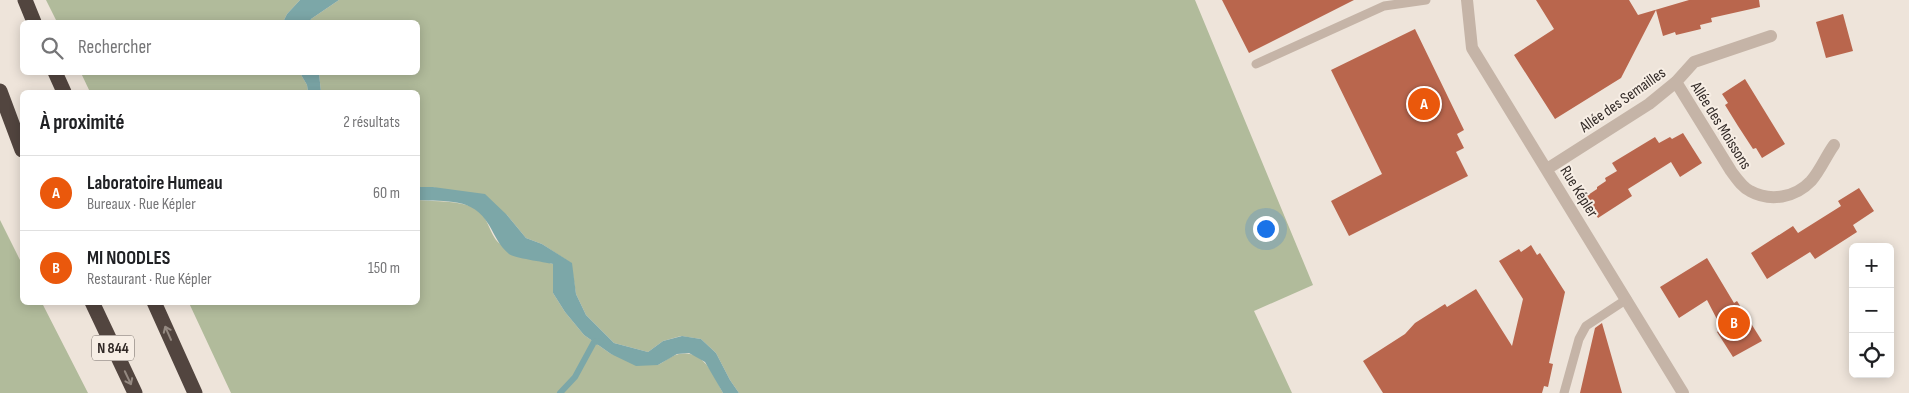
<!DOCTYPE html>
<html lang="fr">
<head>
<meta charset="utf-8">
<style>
	:root { --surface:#fff; --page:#f6f6f6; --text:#202124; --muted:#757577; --line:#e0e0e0; --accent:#ea580c }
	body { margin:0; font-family:"Sofia Sans Condensed",sans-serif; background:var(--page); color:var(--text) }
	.controls { position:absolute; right:15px; bottom:15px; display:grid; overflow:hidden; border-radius:8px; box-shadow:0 2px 12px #0003 }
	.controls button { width:45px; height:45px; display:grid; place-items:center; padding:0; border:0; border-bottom:1px solid var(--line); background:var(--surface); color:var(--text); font:25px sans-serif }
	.you { position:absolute; left:1265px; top:228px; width:18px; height:18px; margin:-12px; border:4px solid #fff; border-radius:50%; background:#1a73e8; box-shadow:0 0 0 8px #1a73e833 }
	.badge { display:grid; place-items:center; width:32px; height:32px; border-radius:50%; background:var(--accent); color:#fff; font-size:16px; font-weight:700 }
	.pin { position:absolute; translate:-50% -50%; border:2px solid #fff; box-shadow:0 1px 5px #0006 }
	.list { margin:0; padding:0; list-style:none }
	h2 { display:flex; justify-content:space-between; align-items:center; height:65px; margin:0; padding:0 20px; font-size:21px }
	h2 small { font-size:16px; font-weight:400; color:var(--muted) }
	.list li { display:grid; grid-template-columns:32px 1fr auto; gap:15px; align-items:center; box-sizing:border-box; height:75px; padding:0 20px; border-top:1px solid var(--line) }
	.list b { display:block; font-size:19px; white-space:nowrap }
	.list p { margin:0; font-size:16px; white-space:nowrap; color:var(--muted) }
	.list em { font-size:16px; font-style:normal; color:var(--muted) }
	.icon { flex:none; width:28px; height:28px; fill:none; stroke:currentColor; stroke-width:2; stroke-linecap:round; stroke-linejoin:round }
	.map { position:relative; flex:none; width:1909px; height:393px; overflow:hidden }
	.search { position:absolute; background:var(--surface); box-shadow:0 2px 12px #0003; left:20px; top:20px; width:400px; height:55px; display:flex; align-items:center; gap:12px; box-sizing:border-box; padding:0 18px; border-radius:8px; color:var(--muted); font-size:19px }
	.panel { position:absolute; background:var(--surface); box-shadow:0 2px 12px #0003; left:20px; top:90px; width:400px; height:215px; border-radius:8px }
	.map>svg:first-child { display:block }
	.green { fill:#b1bb9b }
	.water { fill:#7ca7a8 }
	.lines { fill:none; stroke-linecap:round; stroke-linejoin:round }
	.stream { stroke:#7ca7a8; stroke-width:6 }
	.building { fill:#b9664d }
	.lane { stroke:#c5b4a7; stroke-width:9 }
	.street { stroke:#c5b4a7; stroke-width:12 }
	.highway { stroke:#52453f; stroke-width:15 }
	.oneway { stroke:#948981 }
	.labels { text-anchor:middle; stroke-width:4; stroke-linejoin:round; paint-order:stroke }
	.shield { fill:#f7eee5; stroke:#6d6560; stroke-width:1 }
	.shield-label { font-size:15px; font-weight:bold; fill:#322a27 }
	.street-label { font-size:16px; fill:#322a27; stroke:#f7eee5 }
</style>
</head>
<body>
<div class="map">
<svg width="1909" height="393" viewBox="0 0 1909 393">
	<rect width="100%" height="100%" fill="#eee4da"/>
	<path class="green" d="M46 0H300L287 14 283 22H57Z
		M339 0H1195L1313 285 1254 311 1292 393H739L730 380 716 353 701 339 681 336 663 341 648 352 614 343 586 315 576 294 571 263 542 244 526 238 507 215 433 187H418V92H321L319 73 418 72V22H310L311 19Z
		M81 73H300L307 85 308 92H90Z
		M418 200C436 202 458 200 475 208 488 215 489 234 499 243 507 251 542 261 553 264V293L565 312 584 335 611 354 658 365C664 362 672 355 679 354 704 349 714 376 723 393H231L189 303 418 302Z
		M0 220 22 264V302L42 303 88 393H0Z"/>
	<path class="water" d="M300 0H339L311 19 310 22H283L287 14Z
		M300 73H319L321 92H308L307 85Z
		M418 187H433L485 194 507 215 526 238 542 244 572 263 576 294 586 315 614 343 648 352 663 341 682 336 701 339 716 353 730 380 739 393H723L705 362 689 353 677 354 658 365 636 366 611 354 584 335 565 312 553 293V264C544 262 514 258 509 254 499 246 495 235 489 225 473 197 446 202 418 200Z"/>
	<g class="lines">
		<path class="stream" d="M560 393 575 377 594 342 601 341"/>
	</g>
	<path class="building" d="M1222 0H1354L1249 53Z
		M1536 0H1629L1638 15 1689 0H1759L1760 7 1711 18 1712 22 1700 25 1701 29 1676 35 1675 32 1663 36 1656 10 1621 78 1555 119 1514 55 1554 29Z
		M1843 14 1853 51 1826 58 1816 22Z
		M1415 29 1464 130 1457 134 1464 148 1456 152 1468 176 1349 236 1331 201 1382 174 1331 70Z
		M1745 79 1785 144 1762 158 1756 148 1753 149 1738 126 1725 105 1728 103 1722 94Z
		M1683 133 1702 163 1680 177 1671 162 1628 189 1632 196 1598 218 1585 197 1597 189V187L1606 181 1605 178 1617 171 1612 163 1655 137 1659 143 1670 137 1672 139Z
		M1859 188 1874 211 1853 225 1857 232 1815 259 1810 252 1767 279 1751 253 1793 226 1798 233 1841 206 1838 201Z
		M1531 245 1537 255 1540 253 1565 292 1549 363 1553 364 1548 387 1544 386 1542 393H1383L1363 361 1405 334 1415 323 1445 304 1447 307 1476 289 1512 346 1523 299 1499 261 1519 249 1521 252Z
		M1707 258 1734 303 1737 301 1762 341 1733 357 1717 332 1722 329 1707 300 1679 318 1660 287Z
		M1602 323 1622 393H1580L1595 328Z"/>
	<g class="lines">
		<path class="lane" d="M1256 64 1384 6 1426 0
			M1564 393 1579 339 1586 326 1627 299"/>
		<path class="street" d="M1467 0 1472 48 1683 393
			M1676 82 1731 171C1737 179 1742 187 1750 191 1770 202 1795 198 1811 181 1820 171 1826 156 1834 145
			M1547 169 1649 104 1676 82 1694 62 1771 36"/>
		<path class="highway" d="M25 0 34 22
			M55 72 64 92
			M0 91 22 150
			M92 302 135 393
			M154 302 195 393"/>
	</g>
	<defs><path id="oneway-shaft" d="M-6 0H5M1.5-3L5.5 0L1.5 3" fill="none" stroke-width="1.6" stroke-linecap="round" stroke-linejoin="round" transform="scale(1.25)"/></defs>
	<g class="oneway">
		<use href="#oneway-shaft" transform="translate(168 333) rotate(-114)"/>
		<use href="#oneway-shaft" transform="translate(128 378) rotate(65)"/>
	</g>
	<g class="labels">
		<rect class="shield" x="92" y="335.5" width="42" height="25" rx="4"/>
		<g class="shield-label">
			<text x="113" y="353">N 844</text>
		</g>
		<g class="street-label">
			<text transform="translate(1622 99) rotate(-35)" y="6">Allée des Semailles</text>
			<text transform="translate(1722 125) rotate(58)" y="6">Allée des Moissons</text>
			<text transform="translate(1580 191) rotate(58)" y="6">Rue Képler</text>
		</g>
	</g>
</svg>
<div class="controls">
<button>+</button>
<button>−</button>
<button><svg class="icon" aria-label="locate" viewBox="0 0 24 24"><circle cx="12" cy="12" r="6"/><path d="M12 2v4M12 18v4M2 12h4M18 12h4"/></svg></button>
</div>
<div class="you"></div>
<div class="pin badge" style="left:1424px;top:104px">A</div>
<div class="pin badge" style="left:1734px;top:323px">B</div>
<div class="search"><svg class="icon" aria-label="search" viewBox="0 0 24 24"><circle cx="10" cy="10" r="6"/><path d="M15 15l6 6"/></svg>Rechercher</div>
<section class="panel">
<h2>À proximité<small>2 résultats</small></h2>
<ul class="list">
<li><span class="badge">A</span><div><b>Laboratoire Humeau</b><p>Bureaux · Rue Képler</p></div><em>60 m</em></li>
<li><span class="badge">B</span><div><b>MI NOODLES</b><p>Restaurant · Rue Képler</p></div><em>150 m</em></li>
</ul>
</section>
</div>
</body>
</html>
